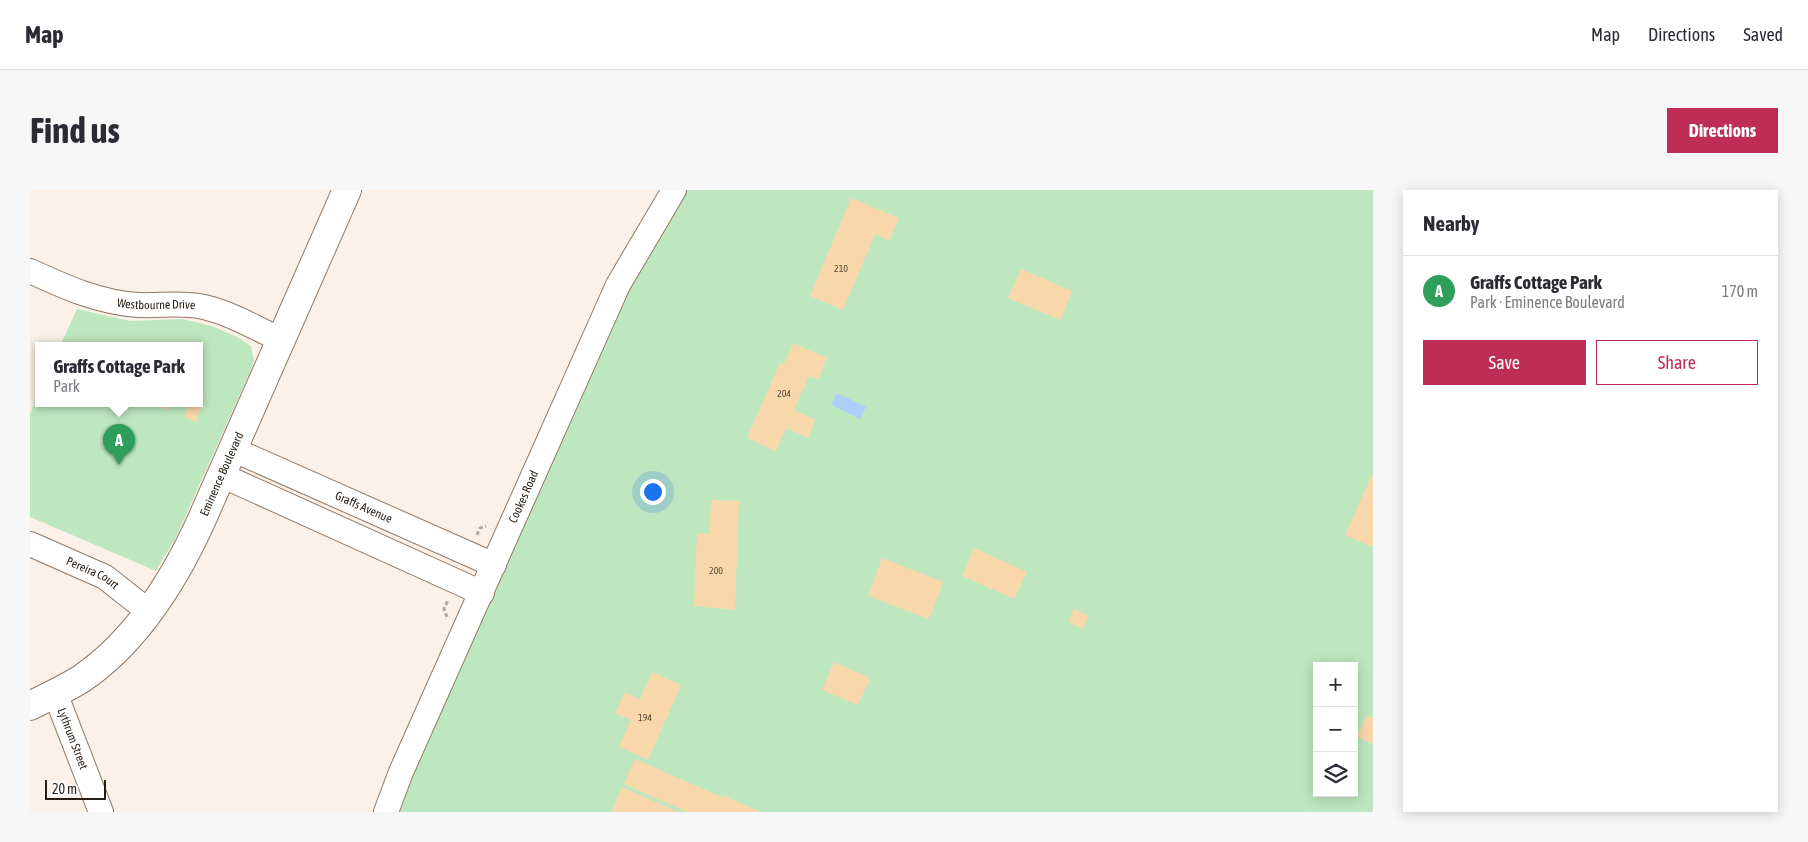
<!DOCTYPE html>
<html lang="en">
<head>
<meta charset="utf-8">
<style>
	:root { --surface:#fff; --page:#f7f7f7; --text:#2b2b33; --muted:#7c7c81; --line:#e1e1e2; --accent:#bd2d54 }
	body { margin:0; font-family:"Asap Condensed",sans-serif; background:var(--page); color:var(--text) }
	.controls { position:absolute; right:15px; bottom:15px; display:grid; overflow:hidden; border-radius:0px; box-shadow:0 2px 12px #0003 }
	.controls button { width:45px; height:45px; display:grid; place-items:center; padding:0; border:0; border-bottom:1px solid var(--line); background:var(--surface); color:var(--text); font:25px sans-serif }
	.scale { position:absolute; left:15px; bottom:12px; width:61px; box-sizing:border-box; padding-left:5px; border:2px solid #261e15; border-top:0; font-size:14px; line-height:18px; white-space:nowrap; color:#261e15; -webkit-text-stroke:4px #fff; paint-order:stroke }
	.you { position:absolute; left:622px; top:301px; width:18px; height:18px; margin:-12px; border:4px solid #fff; border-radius:50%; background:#1a73e8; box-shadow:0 0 0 8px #1a73e833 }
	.badge { display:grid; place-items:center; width:32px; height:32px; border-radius:50%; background:var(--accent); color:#fff; font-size:16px; font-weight:700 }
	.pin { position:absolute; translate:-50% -41px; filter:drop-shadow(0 1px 2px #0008) }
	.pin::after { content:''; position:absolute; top:26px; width:18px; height:15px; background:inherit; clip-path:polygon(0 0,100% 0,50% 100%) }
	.popup { position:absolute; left:5px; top:152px; width:168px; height:65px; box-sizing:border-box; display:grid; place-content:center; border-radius:0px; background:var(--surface); filter:drop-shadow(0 1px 4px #0005); font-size:16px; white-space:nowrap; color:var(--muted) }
	.popup b { font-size:19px; color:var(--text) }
	.popup::after { content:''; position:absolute; left:50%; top:100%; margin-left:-10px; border:10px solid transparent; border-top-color:var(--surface) }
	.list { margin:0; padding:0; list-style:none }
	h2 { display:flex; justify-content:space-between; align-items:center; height:65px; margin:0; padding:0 20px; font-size:21px }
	h2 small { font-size:16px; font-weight:400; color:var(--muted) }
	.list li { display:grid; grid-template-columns:32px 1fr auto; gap:15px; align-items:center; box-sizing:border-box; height:70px; padding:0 20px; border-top:1px solid var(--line) }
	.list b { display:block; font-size:19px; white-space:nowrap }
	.list p { margin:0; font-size:16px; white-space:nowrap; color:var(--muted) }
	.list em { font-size:16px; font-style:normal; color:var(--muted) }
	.actions { display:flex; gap:10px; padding:15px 20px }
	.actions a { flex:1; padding:11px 0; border:1px solid var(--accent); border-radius:0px; text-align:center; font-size:18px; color:var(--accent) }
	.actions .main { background:var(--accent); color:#fff }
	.icon { flex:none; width:28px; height:28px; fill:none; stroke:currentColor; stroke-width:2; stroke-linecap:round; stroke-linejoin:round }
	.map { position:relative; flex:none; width:1343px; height:622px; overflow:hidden; border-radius:0px }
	header { display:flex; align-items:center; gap:30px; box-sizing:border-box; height:70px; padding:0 25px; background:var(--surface); border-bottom:1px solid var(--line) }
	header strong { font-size:24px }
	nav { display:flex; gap:28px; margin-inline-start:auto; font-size:18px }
	.intro { display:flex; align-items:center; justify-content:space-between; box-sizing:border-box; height:120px; padding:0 30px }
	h1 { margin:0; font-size:35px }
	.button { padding:12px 22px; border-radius:0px; background:var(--accent); color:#fff; font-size:18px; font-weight:700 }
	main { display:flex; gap:30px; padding:0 30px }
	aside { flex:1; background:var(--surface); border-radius:0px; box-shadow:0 2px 12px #0003 }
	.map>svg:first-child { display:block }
	.green { fill:#bee7bf; fill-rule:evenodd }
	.water { fill:#abcff8 }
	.building { fill:#f8d8aa }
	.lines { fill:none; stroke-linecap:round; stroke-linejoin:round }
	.street-casing { stroke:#8f7964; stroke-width:26 }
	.secondary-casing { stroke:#8f7964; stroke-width:30 }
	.path { stroke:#b1a79e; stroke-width:3; stroke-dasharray:4 2.5; stroke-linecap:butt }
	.street { stroke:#fff; stroke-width:24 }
	.secondary { stroke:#fff; stroke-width:28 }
	.labels { text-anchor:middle; stroke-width:4; stroke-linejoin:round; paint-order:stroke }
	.number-label { font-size:10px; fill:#5a4c3a }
	.street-label { font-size:12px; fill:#261e15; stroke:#fff }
</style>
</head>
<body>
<header>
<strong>Map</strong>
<nav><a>Map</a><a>Directions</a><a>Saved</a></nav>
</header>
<div class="intro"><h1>Find us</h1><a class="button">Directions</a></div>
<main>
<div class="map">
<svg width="1343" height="622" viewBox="0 0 1343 622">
	<rect width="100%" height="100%" fill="#fbf1e8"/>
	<path class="green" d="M652 0H1343V622H366L598 101ZM1287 476H1324V603H1287Z
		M47 119 100 131 152 129 182 136 207 147 221 156 224 170 220 182 146 347 126 381 0 327V224L9 203V214H169V156H30Z"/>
	<path class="water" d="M807 203 836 217 830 229 801 215Z"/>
	<path class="building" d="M821 8 869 28 859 51 845 44 813 120 780 106Z
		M991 79 1042 101 1030 130 978 108Z
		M763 153 797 168 788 189 779 186 764 220 785 230 778 248 756 238 746 261 717 248 750 173 754 174Z
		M169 206 175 208 166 232 154 227 159 214H169Z
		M126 214H140L137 220 125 215Z
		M1343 283V355L1342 357 1315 345Z
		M681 310 709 311 705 420 664 416 667 343 679 344Z
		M944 358 997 382 984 409 932 386Z
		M852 368 913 392 899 429 838 406Z
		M1044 419 1059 426 1053 439 1038 432Z
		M804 472 840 488 828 515 792 500Z
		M622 482 651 495 618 570 589 557 601 530 585 523 595 502 610 509Z
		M1337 525 1343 528V554L1327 547Z
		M605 569 691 607 692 605 730 622H657L594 594Z
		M592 597 648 622H586L582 620Z"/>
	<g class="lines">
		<defs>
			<g id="street">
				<path id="s1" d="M0 81C35 97 70 113 109 115 131 116 152 112 174 117 200 123 226 138 251 150"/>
				<path id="s2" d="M202 259 464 375"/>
				<path d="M191 285 452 403"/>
				<path id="s3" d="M0 354 75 387 118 421"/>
				<path id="s4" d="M25 503 71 622"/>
				<path id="s5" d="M356 622 371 582 588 95 644 0"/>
			</g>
			<g id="secondary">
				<path id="s6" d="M0 516C17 507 35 499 51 489 107 451 145 389 172 329L317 0"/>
			</g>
		</defs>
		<use href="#street" class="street-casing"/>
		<use href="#secondary" class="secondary-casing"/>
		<path class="path" d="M447 345 450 338 456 336
			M417 427 414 419 418 410"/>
		<use href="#street" class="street"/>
		<use href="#secondary" class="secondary"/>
	</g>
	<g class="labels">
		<g class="number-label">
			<text x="811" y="82">210</text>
			<text x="754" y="207">204</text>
			<text x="686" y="384">200</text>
			<text x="615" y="531">194</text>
		</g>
		<g class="street-label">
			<text dy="4" stroke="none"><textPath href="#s1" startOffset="132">Westbourne Drive</textPath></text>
			<text dy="4" stroke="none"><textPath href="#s6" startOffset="310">Eminence Boulevard</textPath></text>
			<text dy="4" stroke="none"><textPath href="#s5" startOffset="344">Cookes Road</textPath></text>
			<text dy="4" stroke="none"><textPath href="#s2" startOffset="144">Graffs Avenue</textPath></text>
			<text dy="4" stroke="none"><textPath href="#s3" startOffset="69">Pereira Court</textPath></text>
			<text dy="4" stroke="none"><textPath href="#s4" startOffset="49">Lythrum Street</textPath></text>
		</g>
	</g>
</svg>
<div class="controls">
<button>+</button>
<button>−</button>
<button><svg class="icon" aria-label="layers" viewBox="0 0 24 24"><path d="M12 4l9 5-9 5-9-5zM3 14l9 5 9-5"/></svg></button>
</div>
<div class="scale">20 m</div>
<div class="you"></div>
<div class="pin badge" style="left:89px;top:275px;background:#2e9e5b">A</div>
<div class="popup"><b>Graffs Cottage Park</b>Park</div>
</div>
<aside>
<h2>Nearby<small></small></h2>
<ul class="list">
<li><span class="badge" style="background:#2e9e5b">A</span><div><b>Graffs Cottage Park</b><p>Park · Eminence Boulevard</p></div><em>170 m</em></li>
</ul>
<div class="actions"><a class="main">Save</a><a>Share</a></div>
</aside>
</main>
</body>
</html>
